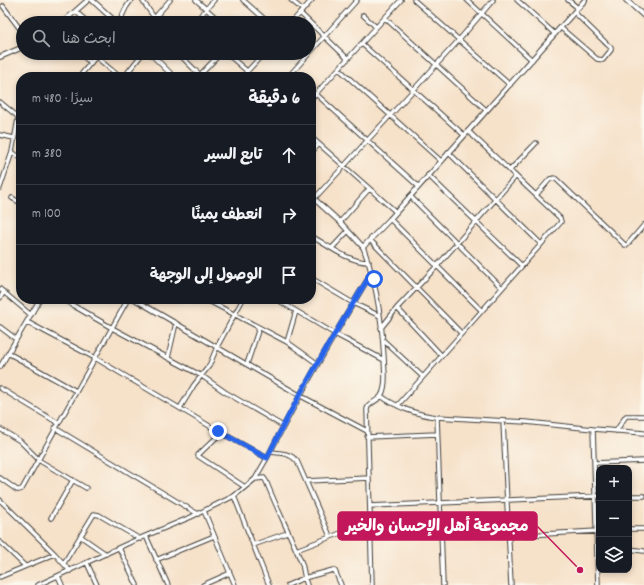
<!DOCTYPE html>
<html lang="ar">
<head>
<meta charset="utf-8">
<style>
	:root { --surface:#171b24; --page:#20242c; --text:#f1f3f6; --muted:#9ea1a6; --line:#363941 }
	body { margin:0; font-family:Dekko,"Playpen Sans Arabic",sans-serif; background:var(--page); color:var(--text); direction:rtl }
	.controls { position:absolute; right:12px; bottom:12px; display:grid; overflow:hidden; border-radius:8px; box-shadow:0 2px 6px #0003 }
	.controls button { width:36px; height:36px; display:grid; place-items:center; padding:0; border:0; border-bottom:1px solid var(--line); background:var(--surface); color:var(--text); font:20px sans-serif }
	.stop { position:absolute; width:12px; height:12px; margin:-9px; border:3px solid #2563eb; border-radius:50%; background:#fff }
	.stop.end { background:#2563eb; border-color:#fff; box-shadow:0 1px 4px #0008 }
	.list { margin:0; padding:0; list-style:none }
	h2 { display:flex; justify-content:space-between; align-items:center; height:52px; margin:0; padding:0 16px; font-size:17px }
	h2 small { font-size:13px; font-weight:400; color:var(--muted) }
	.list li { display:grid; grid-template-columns:26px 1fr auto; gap:12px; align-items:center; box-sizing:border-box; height:60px; padding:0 16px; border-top:1px solid var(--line) }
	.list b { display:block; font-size:15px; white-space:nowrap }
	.list em { font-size:13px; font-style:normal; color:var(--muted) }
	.icon { flex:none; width:22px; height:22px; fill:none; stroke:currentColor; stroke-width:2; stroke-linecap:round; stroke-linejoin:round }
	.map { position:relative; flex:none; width:644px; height:585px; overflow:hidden; direction:ltr }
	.search { position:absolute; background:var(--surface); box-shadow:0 2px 6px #0003; left:16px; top:16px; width:300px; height:44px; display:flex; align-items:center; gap:10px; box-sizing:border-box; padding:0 14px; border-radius:22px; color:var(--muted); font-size:15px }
	.panel { position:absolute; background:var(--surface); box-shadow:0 2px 6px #0003; left:16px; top:72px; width:300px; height:232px; border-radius:16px; direction:rtl }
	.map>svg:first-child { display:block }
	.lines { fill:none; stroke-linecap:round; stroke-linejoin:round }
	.minor-casing { stroke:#3d3a36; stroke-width:5.5 }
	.tertiary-casing { stroke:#3d3a36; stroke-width:6 }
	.minor { stroke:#fff; stroke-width:3.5 }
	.tertiary { stroke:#fff; stroke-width:4 }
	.route { stroke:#2563eb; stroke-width:5 }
	.leader { fill:none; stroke:#c2185b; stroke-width:1.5 }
	.callout-dot { fill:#c2185b; stroke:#fbf7ec; stroke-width:1.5 }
	.callout { fill:#c2185b; stroke:#c2185b; stroke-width:1.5 }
	.callout-label { font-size:16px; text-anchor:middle; font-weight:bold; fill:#fff }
</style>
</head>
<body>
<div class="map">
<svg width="644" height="585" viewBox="0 0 644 585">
	<rect width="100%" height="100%" fill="#fbf7ec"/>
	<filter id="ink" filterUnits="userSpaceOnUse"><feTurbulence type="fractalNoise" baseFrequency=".025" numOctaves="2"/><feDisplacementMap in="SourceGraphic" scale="8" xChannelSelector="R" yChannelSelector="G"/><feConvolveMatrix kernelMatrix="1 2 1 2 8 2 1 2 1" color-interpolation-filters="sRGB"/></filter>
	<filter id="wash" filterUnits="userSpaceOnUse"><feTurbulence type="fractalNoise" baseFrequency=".012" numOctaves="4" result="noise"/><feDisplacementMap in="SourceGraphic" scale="16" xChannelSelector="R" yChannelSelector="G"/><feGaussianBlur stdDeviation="0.9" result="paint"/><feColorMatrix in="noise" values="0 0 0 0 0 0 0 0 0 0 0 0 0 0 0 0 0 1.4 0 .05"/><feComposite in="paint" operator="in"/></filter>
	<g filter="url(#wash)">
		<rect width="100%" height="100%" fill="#f6e1c9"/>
	</g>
	<g filter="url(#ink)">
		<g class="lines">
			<defs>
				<path id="minor" d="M142 0 158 23
					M196 0 222 23
					M243 0 269 23
					M291 0 303 10
					M414 0 510 85
					M467 0 532 60
					M517 0 555 34
					M568 0 578 8
					M3 6 23 33
					M76 12 89 23
					M300 13 348 59
					M363 15 376 27
					M385 18 486 110
					M119 23C123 15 125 6 132 0
					M150 23 170 0
					M194 23 214 0
					M291 23 312 0
					M561 28 597 59 603 60 611 50V48L574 12
					M362 44 464 135
					M79 53 91 63
					M178 53 200 75
					M226 53 247 71
					M96 57 120 77
					M339 69 441 161
					M79 77 99 53
					M124 77 143 53
					M198 77 221 53
					M242 77 264 53
					M288 77 357 0
					M316 94 418 186
					M311 99 401 0
					M0 102 17 116 18 119 12 152 0 188
					M0 135 14 138
					M311 137 396 212
					M12 152 21 158
					M448 152 541 244
					M311 153 319 144
					M510 170 536 143
					M428 175 522 266
					M536 195 550 179 555 178 625 245H627L644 225
					M410 196 502 288
					M12 198 21 203
					M314 199 459 40 493 0
					M390 219 481 310
					M340 222 369 189
					M311 236C329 246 348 262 369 262
					M370 240 461 333
					M363 247C379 288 383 332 385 376 385 382 385 390 381 396 377 402 369 402 367 409L372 585
					M332 248 348 231
					M311 278 353 303 380 316
					M0 289 31 315
					M0 298 4 292
					M62 299 112 328 202 376 225 392 283 426
					M134 299 301 396 367 431
					M205 299 287 342 318 364
					M276 299 335 334 384 360
					M397 308 441 355
					M27 322 95 358 218 431 267 458 255 479
					M0 327 16 339
					M381 328 397 308 437 266 516 176
					M383 340 423 377
					M287 342 296 311
					M8 353 76 391
					M168 358 176 323
					M247 364 259 328
					M0 367 40 299
					M0 388 58 423
					M381 396C396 407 418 415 437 417L443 585
					M398 405 561 222 560 218 468 131
					M180 408 194 385 209 366 217 347 243 299
					M437 417 526 422 593 429 598 585
					M503 421 511 585
					M55 428 198 514
					M0 429 20 441 40 461 86 488
					M593 429 644 433
					M616 431 626 416H644
					M221 433 198 455V456L245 487
					M367 437 437 434
					M270 452C281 453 290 453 297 461L330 536
					M267 458C299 395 335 333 372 272
					M594 463 644 461
					M0 478 17 490H19L22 489 128 299
					M306 481 369 478
					M234 496 269 585
					M629 496H644
					M0 500 55 554 70 571
					M370 506 599 496
					M204 511 235 585
					M51 518 73 480
					M508 525 527 535 598 531
					M629 529H644
					M80 536 106 554
					M146 536 168 585
					M0 542 25 566
					M253 545 287 533
					M119 548 137 585
					M629 549 644 551
					M296 550 370 522
					M156 560 214 536
					M64 563 94 514 99 515 140 539
					M87 563 97 585
					M58 576 62 585
					M0 577 55 554
					M38 585 131 542 191 517 234 496 255 479 264 478 266 481C277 509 291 536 302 564 304 571 304 578 307 585
					M203 585 230 573
					M288 585 304 578 333 570 335 571 341 585"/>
				<path id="tertiary" d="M92 0 117 23
					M626 0 644 16
					M62 23 88 0
					M150 53 174 77
					M0 57 23 47
					M311 196 340 222 363 247 390 219 585 0"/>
			</defs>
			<use href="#minor" class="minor-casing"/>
			<use href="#tertiary" class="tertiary-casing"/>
			<use href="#minor" class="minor"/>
			<use href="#tertiary" class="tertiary"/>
		</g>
	</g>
	<g class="lines" filter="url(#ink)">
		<path class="route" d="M218 431 267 458C298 394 335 333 372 272L374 279"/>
	</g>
	<path class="leader" d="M580 570L537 526"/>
	<circle class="callout-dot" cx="580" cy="570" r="4"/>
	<rect class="callout" x="338" y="512" width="199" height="28" rx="4"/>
	<g class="callout-label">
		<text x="437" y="531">مجموعة أهل الإحسان والخير</text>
	</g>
</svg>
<div class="controls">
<button>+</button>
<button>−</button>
<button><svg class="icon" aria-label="layers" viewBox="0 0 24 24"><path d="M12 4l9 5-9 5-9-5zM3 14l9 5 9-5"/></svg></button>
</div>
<div class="stop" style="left:374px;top:279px"></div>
<div class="stop end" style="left:218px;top:431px"></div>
<div class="search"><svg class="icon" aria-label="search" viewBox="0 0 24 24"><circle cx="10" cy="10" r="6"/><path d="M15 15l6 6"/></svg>ابحث هنا</div>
<section class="panel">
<h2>6 دقيقة<small>سيرًا · 480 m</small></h2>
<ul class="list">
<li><svg class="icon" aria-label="ahead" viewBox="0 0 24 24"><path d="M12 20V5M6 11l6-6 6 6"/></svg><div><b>تابع السير</b></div><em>380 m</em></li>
<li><svg class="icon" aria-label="right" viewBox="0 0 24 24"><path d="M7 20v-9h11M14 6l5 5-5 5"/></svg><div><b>انعطف يمينًا</b></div><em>100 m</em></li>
<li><svg class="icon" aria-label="arrive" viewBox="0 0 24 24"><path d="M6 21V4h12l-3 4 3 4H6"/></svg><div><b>الوصول إلى الوجهة</b></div></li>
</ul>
</section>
</div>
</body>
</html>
